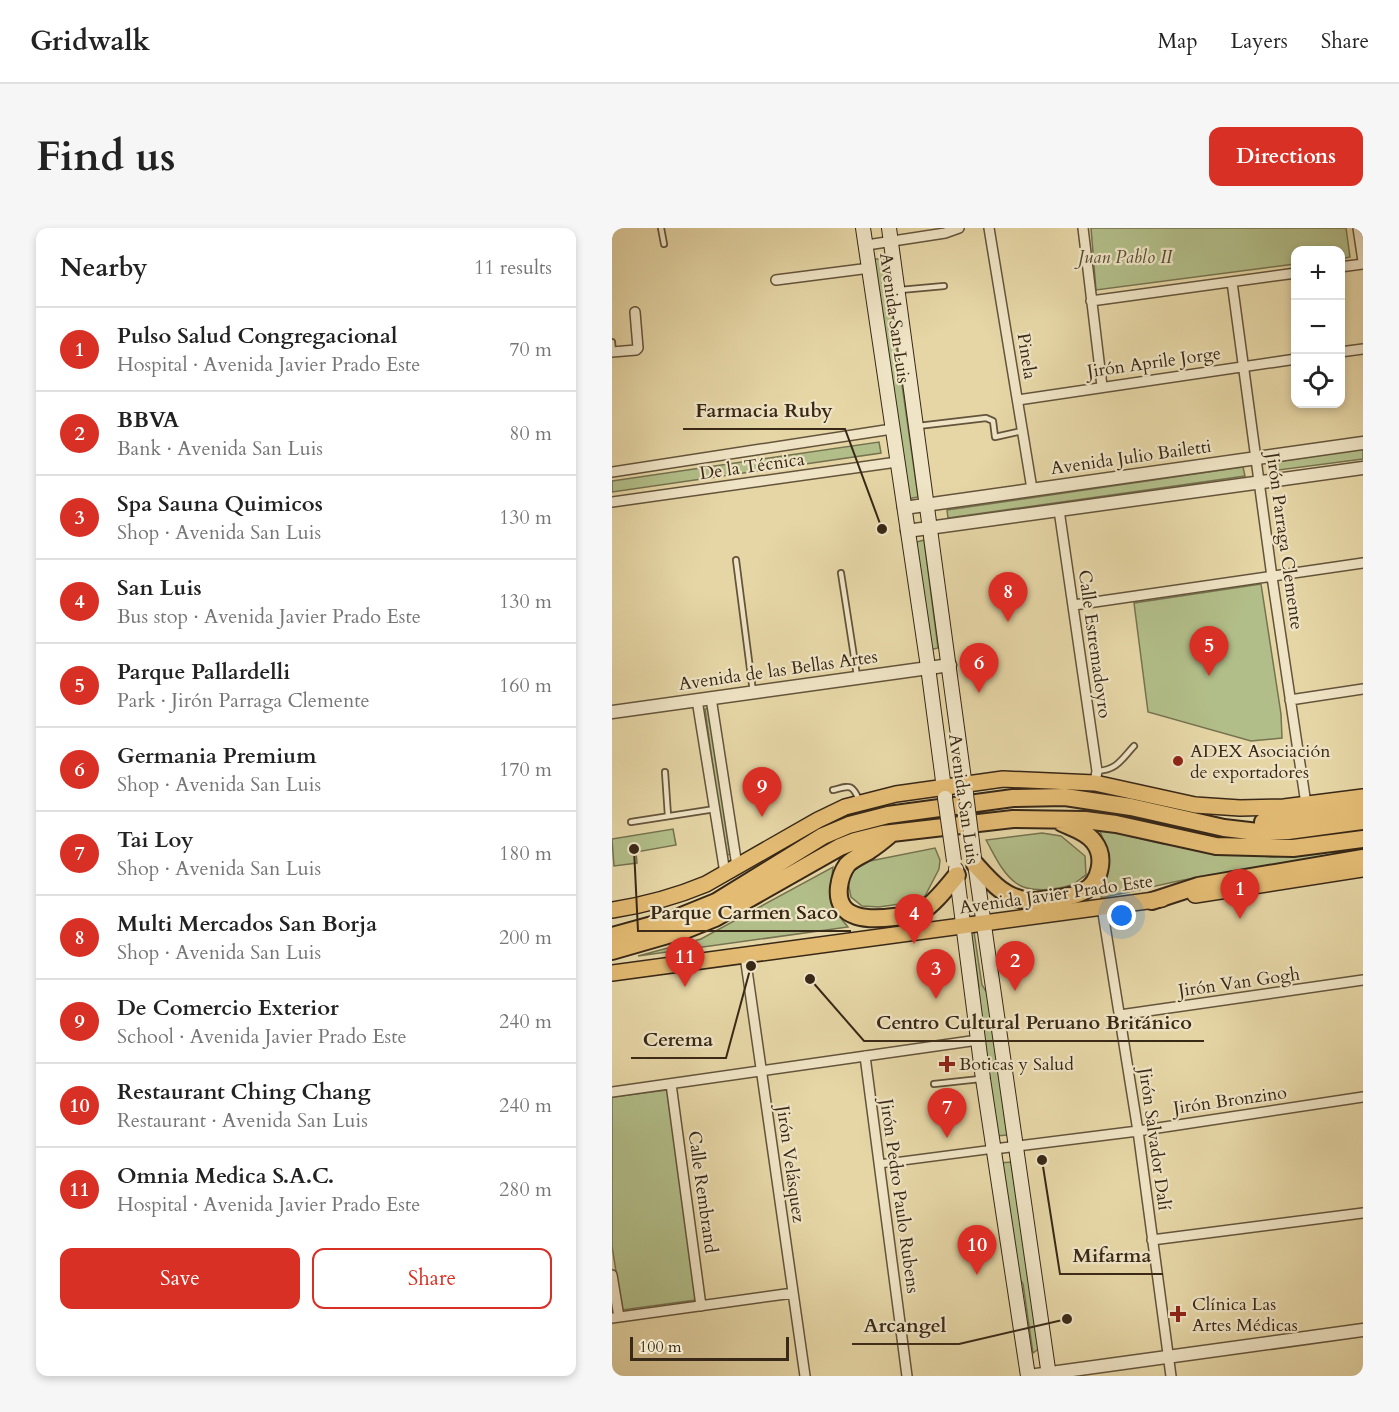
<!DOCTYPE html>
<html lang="en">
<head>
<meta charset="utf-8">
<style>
	:root { --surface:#fff; --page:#f6f6f6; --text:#222; --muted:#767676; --line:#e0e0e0; --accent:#d93025 }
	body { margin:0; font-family:Cardo,serif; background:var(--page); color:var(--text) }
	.controls { position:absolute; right:18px; top:18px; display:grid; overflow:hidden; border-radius:12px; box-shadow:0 3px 9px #0003 }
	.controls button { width:54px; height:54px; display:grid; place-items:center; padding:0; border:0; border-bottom:2px solid var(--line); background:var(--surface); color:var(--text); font:30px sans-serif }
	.scale { position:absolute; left:18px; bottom:15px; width:159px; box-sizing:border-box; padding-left:6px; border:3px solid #382817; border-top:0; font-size:16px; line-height:21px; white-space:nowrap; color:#382817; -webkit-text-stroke:4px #efe4c5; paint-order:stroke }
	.you { position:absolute; left:510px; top:688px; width:21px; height:21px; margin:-15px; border:4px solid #fff; border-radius:50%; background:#1a73e8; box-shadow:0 0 0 9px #1a73e833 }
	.badge { display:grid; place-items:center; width:39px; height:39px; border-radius:50%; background:var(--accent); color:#fff; font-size:20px; font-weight:700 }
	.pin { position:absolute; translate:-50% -50px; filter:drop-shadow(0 2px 3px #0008) }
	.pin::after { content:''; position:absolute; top:32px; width:21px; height:18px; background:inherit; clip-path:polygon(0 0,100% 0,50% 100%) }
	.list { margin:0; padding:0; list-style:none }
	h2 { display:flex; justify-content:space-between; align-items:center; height:78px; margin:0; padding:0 24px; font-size:26px }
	h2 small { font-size:20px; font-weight:400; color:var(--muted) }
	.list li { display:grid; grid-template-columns:39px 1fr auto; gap:18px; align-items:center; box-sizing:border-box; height:84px; padding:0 24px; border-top:2px solid var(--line) }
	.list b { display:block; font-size:22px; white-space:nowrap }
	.list p { margin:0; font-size:20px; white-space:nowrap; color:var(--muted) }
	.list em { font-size:20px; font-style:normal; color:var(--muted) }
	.actions { display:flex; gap:12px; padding:18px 24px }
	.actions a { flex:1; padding:14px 0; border:2px solid var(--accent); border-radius:12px; text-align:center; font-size:21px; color:var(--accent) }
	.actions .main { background:var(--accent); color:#fff }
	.icon { flex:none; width:33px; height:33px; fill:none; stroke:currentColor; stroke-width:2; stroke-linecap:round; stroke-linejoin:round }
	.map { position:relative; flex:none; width:751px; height:1148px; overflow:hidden; border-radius:12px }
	header { display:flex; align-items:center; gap:36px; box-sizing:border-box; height:84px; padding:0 30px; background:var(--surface); border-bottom:2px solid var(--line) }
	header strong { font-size:28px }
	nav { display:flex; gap:33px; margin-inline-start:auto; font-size:21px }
	.intro { display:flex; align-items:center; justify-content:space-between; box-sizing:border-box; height:144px; padding:0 36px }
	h1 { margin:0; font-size:42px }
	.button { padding:15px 27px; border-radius:12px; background:var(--accent); color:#fff; font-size:21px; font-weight:700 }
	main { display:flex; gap:36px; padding:0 36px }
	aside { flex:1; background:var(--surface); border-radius:12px; box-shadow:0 3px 9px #0003 }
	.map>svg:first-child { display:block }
	.green { fill:#b2be89; stroke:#757350; stroke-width:1.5 }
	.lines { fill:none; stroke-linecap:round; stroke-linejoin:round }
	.service-casing { stroke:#64543b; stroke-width:8 }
	.pedestrian-casing { stroke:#64543b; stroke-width:10 }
	.minor-casing { stroke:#64543b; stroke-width:12 }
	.tertiary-casing { stroke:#64543b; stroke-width:15 }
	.secondary-casing { stroke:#382817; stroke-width:16 }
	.primary-casing { stroke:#382817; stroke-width:18 }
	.motorway-casing { stroke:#382817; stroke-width:20 }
	.service { stroke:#efe4c5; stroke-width:4.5 }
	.pedestrian { stroke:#efe4c5; stroke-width:7 }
	.minor { stroke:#efe4c5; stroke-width:9 }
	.tertiary { stroke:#efe4c5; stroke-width:12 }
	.secondary { stroke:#efe4c5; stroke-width:14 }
	.primary { stroke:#e3bb73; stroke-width:15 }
	.motorway { stroke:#e3bb73; stroke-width:16 }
	.secondary-bridge-casing { stroke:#382817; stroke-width:16; stroke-linecap:butt }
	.secondary-bridge { stroke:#efe4c5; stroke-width:14 }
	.poi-dot { fill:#8f2418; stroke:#efe4c5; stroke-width:2 }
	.labels { text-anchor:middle; stroke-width:4.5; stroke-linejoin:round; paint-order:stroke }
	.park-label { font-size:18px; font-style:italic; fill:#564e34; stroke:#efe4c5 }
	.street-label { font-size:18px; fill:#382817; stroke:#efe4c5 }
	.poi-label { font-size:18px; fill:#382817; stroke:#efe4c5; text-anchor:start }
	.leader { fill:none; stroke:#382817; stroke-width:2 }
	.callout-dot { fill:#382817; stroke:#efe4c5; stroke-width:2 }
	.callout-label { font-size:20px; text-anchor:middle; font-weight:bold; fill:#382817; stroke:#efe4c5; stroke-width:4.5; stroke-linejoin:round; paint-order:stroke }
</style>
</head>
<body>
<header>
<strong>Gridwalk</strong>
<nav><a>Map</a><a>Layers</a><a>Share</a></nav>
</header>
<div class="intro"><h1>Find us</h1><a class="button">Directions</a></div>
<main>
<aside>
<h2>Nearby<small>11 results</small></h2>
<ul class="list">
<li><span class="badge">1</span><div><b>Pulso Salud Congregacional</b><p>Hospital · Avenida Javier Prado Este</p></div><em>70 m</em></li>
<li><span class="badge">2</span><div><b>BBVA</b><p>Bank · Avenida San Luis</p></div><em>80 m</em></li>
<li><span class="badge">3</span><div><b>Spa Sauna Quimicos</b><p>Shop · Avenida San Luis</p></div><em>130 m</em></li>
<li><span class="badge">4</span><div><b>San Luis</b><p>Bus stop · Avenida Javier Prado Este</p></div><em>130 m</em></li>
<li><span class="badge">5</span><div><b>Parque Pallardelli</b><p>Park · Jirón Parraga Clemente</p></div><em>160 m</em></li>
<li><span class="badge">6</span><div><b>Germania Premium</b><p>Shop · Avenida San Luis</p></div><em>170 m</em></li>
<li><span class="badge">7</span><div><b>Tai Loy</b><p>Shop · Avenida San Luis</p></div><em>180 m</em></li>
<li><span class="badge">8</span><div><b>Multi Mercados San Borja</b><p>Shop · Avenida San Luis</p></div><em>200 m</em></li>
<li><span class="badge">9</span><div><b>De Comercio Exterior</b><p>School · Avenida Javier Prado Este</p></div><em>240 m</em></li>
<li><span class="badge">10</span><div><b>Restaurant Ching Chang</b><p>Restaurant · Avenida San Luis</p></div><em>240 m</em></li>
<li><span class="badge">11</span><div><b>Omnia Medica S.A.C.</b><p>Hospital · Avenida Javier Prado Este</p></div><em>280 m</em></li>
</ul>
<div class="actions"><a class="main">Save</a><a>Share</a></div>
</aside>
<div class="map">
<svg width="751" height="1148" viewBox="0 0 751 1148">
	<rect width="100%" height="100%" fill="#e6d6a6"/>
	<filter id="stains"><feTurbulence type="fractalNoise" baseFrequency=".00333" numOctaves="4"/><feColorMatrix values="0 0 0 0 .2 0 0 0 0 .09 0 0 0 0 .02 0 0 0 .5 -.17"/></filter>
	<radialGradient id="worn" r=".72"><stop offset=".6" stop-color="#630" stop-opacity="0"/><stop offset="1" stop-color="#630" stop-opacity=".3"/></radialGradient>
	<path class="green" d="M479 0H734L738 29 729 31 728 22H684L683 36 484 62Z
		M261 31H272L306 269 295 271Z
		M267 214 269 225 0 264V253Z
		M751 221V231L659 243 657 235Z
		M631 239 633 248 336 290 335 282Z
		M312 312 326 420 317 422 301 315Z
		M649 356 669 486 670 510 639 513 536 484 522 375Z
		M97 480 118 626 113 628 93 481Z
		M61 601 64 617 24 624 25 635 2 638 0 611Z
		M487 601 551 616 661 629 751 620V624L571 652 489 670C499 639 500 631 487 601Z
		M430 605 449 608 473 628 474 647C469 650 464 655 459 657 444 662 417 665 404 655 390 645 382 626 374 612Z
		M323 620 328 632 327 641 313 668 302 674 267 679 250 678 239 669 236 655 237 646 248 635Z
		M221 639C218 665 218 679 236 699L26 728 89 711Z
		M359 704H362L370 757 377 768 395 907 384 908 365 769 367 759Z
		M55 862 84 1072 10 1082 0 1018V869Z
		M399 934 428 1120 421 1125 411 1056 405 1046 388 935Z"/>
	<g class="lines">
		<defs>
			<path id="service" d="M49 0 52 16
				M288 62 332 58
				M0 114 1 124
				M306 198 374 190 381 193 383 209 410 203
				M124 332 141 464
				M229 345 245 448
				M485 543C505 542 509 532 522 518
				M53 544 56 588
				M221 562C237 558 240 555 247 572
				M19 594 103 581
				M322 856 368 851"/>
			<path id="pedestrian" d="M267 936 382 921"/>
			<path id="minor" d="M377 0 420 261
				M471 0 490 158
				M746 0 751 33
				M255 17 333 5 347 0
				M728 39 751 36
				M164 52 258 40
				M620 54 660 349 694 576
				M479 73 684 45
				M0 124 24 122 26 120 23 84
				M728 124 751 121
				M406 172 684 131
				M0 244 280 201
				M0 274 285 234
				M447 282 485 543 483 555
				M462 377 751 335
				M99 470 125 638
				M85 472 113 645
				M678 472 751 461
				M490 679 526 903 559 1148
				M133 728 193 1148
				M508 787 751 752
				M253 828 295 1148
				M59 856 89 1078
				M0 864 366 812
				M382 921 526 903 751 869
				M540 1012 751 985
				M0 1047 7 1089
				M0 1090 181 1065"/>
			<path id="tertiary" d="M292 280 751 215
				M295 303 751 240
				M0 484 338 437
				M417 1148 751 1102"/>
			<path id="secondary" d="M251 0 316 439 333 568
				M277 0 354 566
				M363 635 437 1148
				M344 641 371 851 416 1148"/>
			<path id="primary" d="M583 667 751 641
				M0 682C33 677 63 669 94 656L206 592 233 579 284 566 391 551 483 555 583 577 628 580 672 579 751 569
				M0 745 550 671"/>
			<path id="motorway" d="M651 594 751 581
				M280 605C273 611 266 617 258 622 251 627 241 630 235 637 230 644 228 651 227 659 223 693 259 692 282 689 290 688 301 688 309 684 323 675 334 660 345 647
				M363 636C379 654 394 672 420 673 436 671 457 671 472 663 488 655 494 629 482 614 475 604 461 600 450 595
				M540 673 586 658 751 630
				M0 708 62 691 104 674 211 608 237 597 276 587 401 570 453 569 519 579 612 600 646 604 676 603 751 593
				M0 723 73 702 103 690 228 619 243 613 271 606 401 591 473 592 504 596 604 618 681 620 751 611"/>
		</defs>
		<use href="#service" class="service-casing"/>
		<use href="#pedestrian" class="pedestrian-casing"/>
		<use href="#minor" class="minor-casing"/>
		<use href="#tertiary" class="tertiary-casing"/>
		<use href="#secondary" class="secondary-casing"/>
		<use href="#primary" class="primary-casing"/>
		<use href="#motorway" class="motorway-casing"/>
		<use href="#service" class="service"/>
		<use href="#pedestrian" class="pedestrian"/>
		<use href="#minor" class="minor"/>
		<use href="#tertiary" class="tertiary"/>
		<use href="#secondary" class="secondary"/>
		<use href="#primary" class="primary"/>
		<use href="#motorway" class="motorway"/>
		<defs>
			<path id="secondary-bridge" d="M354 566 362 630
				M333 570 342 633"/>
		</defs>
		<use href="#secondary-bridge" class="secondary-bridge-casing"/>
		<use href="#secondary-bridge" class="secondary-bridge"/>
	</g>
	<g class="poi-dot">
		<circle cx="566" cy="533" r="6"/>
		<path d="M332 827h6v6h6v6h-6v6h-6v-6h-6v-6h6z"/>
		<path d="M563 1077h6v6h6v6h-6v6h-6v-6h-6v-6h6z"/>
	</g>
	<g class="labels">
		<g class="park-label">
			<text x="513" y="35">Juan Pablo II</text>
		</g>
		<g class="street-label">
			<text transform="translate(283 90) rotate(82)" y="6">Avenida San Luis</text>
			<text transform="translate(415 128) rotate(81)" y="6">Pinela</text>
			<text transform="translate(542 134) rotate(-8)" y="6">Jirón Aprile Jorge</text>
			<text transform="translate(519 229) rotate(-8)" y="6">Avenida Julio Bailetti</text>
			<text transform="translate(140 238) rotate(-8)" y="6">De la Técnica</text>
			<text transform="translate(673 313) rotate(82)" y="6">Jirón Parraga Clemente</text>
			<text transform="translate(483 416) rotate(82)" y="6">Calle Estremadoyro</text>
			<text transform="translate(166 442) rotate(-8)" y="6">Avenida de las Bellas Artes</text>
			<text transform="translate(352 571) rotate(82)" y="6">Avenida San Luis</text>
			<text transform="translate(444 666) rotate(-8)" y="6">Avenida Javier Prado Este</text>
			<text transform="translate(627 754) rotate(-8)" y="6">Jirón Van Gogh</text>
			<text transform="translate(618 872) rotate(-8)" y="6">Jirón Bronzino</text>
			<text transform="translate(543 911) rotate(82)" y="6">Jirón Salvador Dalí</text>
			<text transform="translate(179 936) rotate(82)" y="6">Jirón Velásquez</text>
			<text transform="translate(91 964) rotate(82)" y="6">Calle Rembrand</text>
			<text transform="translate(288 968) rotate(82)" y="6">Jirón Pedro Paulo Rubens</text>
		</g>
		<g class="poi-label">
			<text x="578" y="529">ADEX Asociación<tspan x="578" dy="21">de exportadores</tspan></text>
			<text x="347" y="842">Boticas y Salud</text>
			<text x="580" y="1082">Clínica Las<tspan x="580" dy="21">Artes Médicas</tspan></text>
		</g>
	</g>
	<path class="leader" d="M270 301L233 201H71M22 621L26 703H239M198 751L252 813H592M139 738L114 830H19M430 932L448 1046H551M455 1091L347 1116H240"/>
	<g class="callout-dot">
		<circle cx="270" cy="301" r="6"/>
		<circle cx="22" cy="621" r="6"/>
		<circle cx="198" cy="751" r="6"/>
		<circle cx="139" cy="738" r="6"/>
		<circle cx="430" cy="932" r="6"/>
		<circle cx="455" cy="1091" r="6"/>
	</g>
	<g class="callout-label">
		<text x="152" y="189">Farmacia Ruby</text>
		<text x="132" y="691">Parque Carmen Saco</text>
		<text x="422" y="801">Centro Cultural Peruano Británico</text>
		<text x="66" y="818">Cerema</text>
		<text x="500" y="1034">Mifarma</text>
		<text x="293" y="1104">Arcangel</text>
	</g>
	<rect width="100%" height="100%" filter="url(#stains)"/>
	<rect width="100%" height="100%" fill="url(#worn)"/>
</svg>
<div class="controls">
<button>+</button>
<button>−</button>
<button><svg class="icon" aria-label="locate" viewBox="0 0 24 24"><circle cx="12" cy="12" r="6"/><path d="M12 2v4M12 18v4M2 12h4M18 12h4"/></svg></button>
</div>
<div class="scale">100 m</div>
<div class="you"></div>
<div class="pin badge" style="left:628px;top:691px">1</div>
<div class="pin badge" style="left:403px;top:763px">2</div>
<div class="pin badge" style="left:324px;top:771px">3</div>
<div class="pin badge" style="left:302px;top:716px">4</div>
<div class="pin badge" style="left:597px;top:448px">5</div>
<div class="pin badge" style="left:367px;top:465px">6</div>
<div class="pin badge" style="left:335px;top:910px">7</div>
<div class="pin badge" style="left:396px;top:394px">8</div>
<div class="pin badge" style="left:150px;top:589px">9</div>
<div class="pin badge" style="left:365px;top:1047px">10</div>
<div class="pin badge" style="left:73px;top:759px">11</div>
</div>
</main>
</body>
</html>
